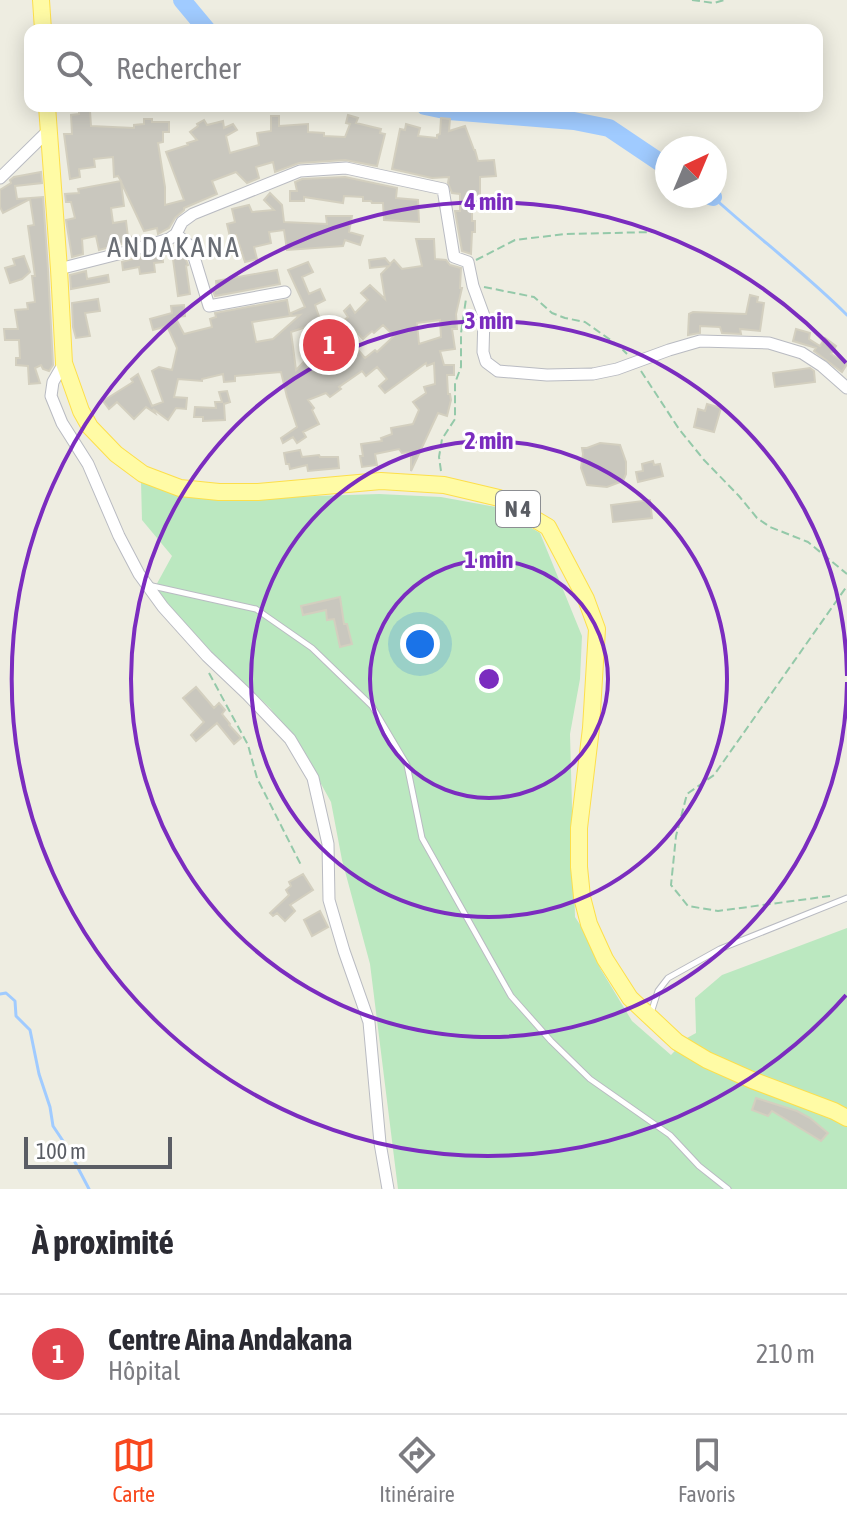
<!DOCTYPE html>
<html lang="fr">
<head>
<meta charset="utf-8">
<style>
	:root { --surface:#fff; --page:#f7f7f7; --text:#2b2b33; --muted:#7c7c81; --line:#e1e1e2; --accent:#f8471d }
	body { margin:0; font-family:"Asap Condensed",sans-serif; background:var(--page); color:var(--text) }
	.compass { position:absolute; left:655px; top:136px; width:72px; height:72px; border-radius:50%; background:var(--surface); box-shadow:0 4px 20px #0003; rotate:44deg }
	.scale { position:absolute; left:24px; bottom:20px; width:148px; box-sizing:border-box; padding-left:8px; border:4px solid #5a5d64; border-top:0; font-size:22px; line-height:28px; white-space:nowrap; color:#5a5d64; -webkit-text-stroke:6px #fff; paint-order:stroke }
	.you { position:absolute; left:420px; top:644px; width:28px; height:28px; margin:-20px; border:6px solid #fff; border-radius:50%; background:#1a73e8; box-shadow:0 0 0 12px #1a73e833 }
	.badge { display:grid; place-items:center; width:52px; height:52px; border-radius:50%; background:var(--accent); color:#fff; font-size:26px; font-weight:700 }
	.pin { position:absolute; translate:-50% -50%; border:4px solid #fff; box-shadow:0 2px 8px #0006 }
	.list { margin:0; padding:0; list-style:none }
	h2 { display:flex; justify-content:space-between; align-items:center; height:104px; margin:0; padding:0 32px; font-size:34px }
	h2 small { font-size:26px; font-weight:400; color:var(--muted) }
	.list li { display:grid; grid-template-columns:52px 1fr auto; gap:24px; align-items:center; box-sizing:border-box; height:120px; padding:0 32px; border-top:2px solid var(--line) }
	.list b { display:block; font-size:30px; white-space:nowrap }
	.list p { margin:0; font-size:26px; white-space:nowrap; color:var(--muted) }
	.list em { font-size:26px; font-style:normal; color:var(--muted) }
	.icon { flex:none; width:44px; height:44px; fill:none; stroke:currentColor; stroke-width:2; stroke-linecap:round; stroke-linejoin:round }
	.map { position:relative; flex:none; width:847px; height:1189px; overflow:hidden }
	.search { position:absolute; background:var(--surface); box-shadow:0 4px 20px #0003; left:24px; right:24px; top:24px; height:88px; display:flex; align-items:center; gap:20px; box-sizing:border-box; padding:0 28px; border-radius:16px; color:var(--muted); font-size:30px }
	.sheet { height:224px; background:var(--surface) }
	nav { display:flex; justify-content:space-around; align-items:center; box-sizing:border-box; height:112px; border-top:2px solid var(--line); background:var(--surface); font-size:22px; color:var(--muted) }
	nav a { display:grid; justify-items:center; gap:4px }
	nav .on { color:var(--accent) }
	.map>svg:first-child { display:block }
	.green { fill:#bbe8c0 }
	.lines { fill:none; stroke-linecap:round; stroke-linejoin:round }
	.stream { stroke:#a0cbff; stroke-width:3 }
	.river { stroke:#a0cbff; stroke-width:18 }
	.building { fill:#c9c7be; stroke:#d3cfbf; stroke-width:2; fill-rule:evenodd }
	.service-casing { stroke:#b9bbc2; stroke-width:7 }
	.minor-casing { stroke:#b9bbc2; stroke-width:13 }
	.primary-casing { stroke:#fddf4b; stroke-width:18 }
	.path { stroke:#94c9a9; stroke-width:2; stroke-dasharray:8 4; stroke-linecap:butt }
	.service { stroke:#fff; stroke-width:5 }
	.minor { stroke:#fff; stroke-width:11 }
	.primary { stroke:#fffba5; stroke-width:16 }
	.ring { fill:none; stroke:#7b2cbf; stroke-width:4 }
	.labels { text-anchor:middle; stroke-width:6; stroke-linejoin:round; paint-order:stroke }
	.shield { fill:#fff; stroke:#8c8e92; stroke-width:2 }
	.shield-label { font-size:22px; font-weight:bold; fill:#5a5d64 }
	.quarter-label { font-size:28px; letter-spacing:2px; fill:#6b6f76; stroke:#fff }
	.centre { fill:#7b2cbf; stroke:#fff; stroke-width:4 }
	.ring-label { font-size:24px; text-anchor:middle; font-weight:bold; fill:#7b2cbf; stroke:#fff; stroke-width:6; stroke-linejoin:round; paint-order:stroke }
</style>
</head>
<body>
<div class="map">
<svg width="847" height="1189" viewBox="0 0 847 1189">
	<rect width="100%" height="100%" fill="#eeede1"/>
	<path class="green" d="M141 481 257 498 379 494 441 497 496 507 540 533 582 636 580 679 570 734 575 917 594 946 600 968 632 1021 671 1055 687 1038 696 1033 695 998 722 975 847 928V1189H398L370 964 342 860 331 802 309 762 270 708 216 657 154 589 172 556 142 520Z"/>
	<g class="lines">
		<path class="stream" d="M713 197C757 237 805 273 847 315
			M0 994 6 993 15 1001 16 1016 30 1030 39 1074 50 1107 53 1126 67 1147 89 1189"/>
		<path class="river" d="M182 0 207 30
			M425 106 449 111 574 121 609 128 667 167
			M710 196 713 197"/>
	</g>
	<path class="building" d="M79 111H90L91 126 134 128V125L144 124V119H152V122H169V132H163V142L158 143 165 187V205L184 200 166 152 188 145 187 143 197 140 190 132 198 126 197 124 204 120 207 125 223 121 224 128 233 124 237 130 226 136 230 153 259 145 257 133 271 131V116H279V126L308 124V132L324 133V136L345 137 350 124 346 123 348 115 358 118 356 123 381 129 380 133 385 134 377 166 345 160 299 163 275 172 273 162 256 167 259 178 247 183 236 172 212 181 217 194 184 208V210L175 218 169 228 158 234 157 228 144 231 121 182 124 206 111 208 113 223 126 221 128 237 139 236V239L99 250 96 236 82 239 83 254 72 257 66 220 75 218 71 202H66L65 194 79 193 78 189 121 181 118 176 114 177 113 157 94 159 95 167 79 169 80 177 70 179 64 134H72L71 115 79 114Z
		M441 118 450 119 449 131 465 126 474 150H475L478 161 494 160 496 176 480 177V195H472V221H475V232H472L471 254 462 251 455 211H460V194L452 193 448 183 449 177 432 178 392 169 400 129 405 130 406 124 420 128 418 136 437 138V135L440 134Z
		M41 172 42 183 15 186 17 199 43 197 48 270 53 365 49 371 43 369 41 365 35 368 40 383 29 384 28 366 16 365V358H20L19 340H5L4 329H18L15 310 28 309 27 303 35 302 32 276H35L28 226 34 225 30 199 3 213 0 207V190L11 183 10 180 14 177Z
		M345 177 397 188 396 198 418 200 419 222 384 220 383 203H372L371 201H363V197L344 196 343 203 304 197V201H290V191H297L295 182 302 179Z
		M270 193 282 205 284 222 327 224 326 216H352L349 232 363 236 360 245 345 240 343 246 287 250 284 230 269 232 271 243 254 247 257 259 245 262 236 235 230 237 227 224 235 222 232 209 249 205 252 212 274 210 264 200Z
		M416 239H434L435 259 446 260 450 265 461 268 460 288H462L456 314 457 329H452L455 349 440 351 444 365H454V375H447L448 394H450L451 400 447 416 438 413 411 471V452L402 453 399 449 375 454 377 465 362 467 360 456H363L361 444 382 441 381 438 392 434 391 428 413 424 419 410 413 402 426 393 424 387 435 384 434 363 427 366 426 363 385 393 379 386 387 379 377 367 366 376 362 371 339 387 341 389 330 397 326 393 308 400 314 408 312 410 319 424 303 432 306 437 297 443 293 437 283 443 281 438 297 427 287 397 281 372 235 376V381L224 382 223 374 202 379V381L178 379 174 397 187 398 186 409 176 408 168 420 153 409 155 413 146 407 134 419 117 402 109 409 103 401 133 382 131 379 138 374 152 406 163 402 152 371 159 367 172 370 177 348 167 326 153 330 150 319 172 313 171 306 184 305 185 316 175 317 184 334 212 327 210 319 216 317 215 313 287 300 290 316 252 322 256 342 273 339 300 315 292 316 291 313 305 307 288 270 308 262 313 272 302 277 309 294 320 289 325 300 315 305 321 322 291 332 296 370 315 350 330 340 347 361 359 351 365 358 375 350 377 352 394 336 383 325 374 333 372 331 363 339 354 329 346 335 343 331 336 337 331 331 348 317 344 311 350 305 355 313 368 300 361 293 370 285 385 299 381 274 389 266 370 268 369 260 385 258 390 264 394 260 402 269 422 266ZM440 320 441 337 419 344 417 323Z
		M162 252 163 262 154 263 155 272 140 274 139 267 123 270 122 262 150 254Z
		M24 256 30 272 22 279 10 283 5 268 15 265 13 259Z
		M185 257 188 265 186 266 190 294 178 296 173 259Z
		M277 270 280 284 215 296 213 291 217 290 216 281Z
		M86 271 87 279 108 275 109 282 71 289 70 275Z
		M750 295 758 297 757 302 764 303 760 331 740 329 741 334 722 333 720 327 700 326V333L688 335 689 314 693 312 746 314Z
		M98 299 100 311 85 313 90 336 76 338 73 327 72 303Z
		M796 329 810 333 809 339 820 346 825 338 836 346 831 354 847 364 842 372 814 351 816 348 793 341Z
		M810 368 814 371 815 382 775 387 773 373Z
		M227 391 230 402 224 404 225 420 203 421V417H194L195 407 216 408 215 402H222L219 392Z
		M707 404 721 408 714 432 694 427 698 409 705 411Z
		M600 443 620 445 626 462V474L623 481 607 487 587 485 581 468 583 454 582 448H587Z
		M300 450 302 457 319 455 320 457H338L339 468 308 471 307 465 290 469 289 464H286L284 453Z
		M653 461 654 465 660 464 663 476 638 482 636 472 643 471 642 464Z
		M650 500 652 518 613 522 611 505Z
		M340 597 344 624H347L352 644 340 647 334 619 327 620 326 610 303 615 301 606Z
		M196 687 214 708 219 703 225 710 222 714 230 724 229 725 241 738 234 744 217 723 196 741 191 735 204 722 183 698Z
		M303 874 313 890 290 905 295 911 285 921 277 913 273 916 270 913 289 895 286 890 291 886 289 882Z
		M320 911 328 927 312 936 304 920Z
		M756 1098 797 1111 810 1118 828 1133 821 1141 772 1111 768 1116 752 1110Z"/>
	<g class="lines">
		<defs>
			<path id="service" d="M148 585 256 609 312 648 372 706 407 765 422 838 511 996 551 1041 590 1079 670 1135 699 1166 728 1189
				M651 1013 658 991 668 978 720 949 847 898"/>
			<path id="minor" d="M0 178 49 130
				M176 234 191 247 209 306 285 292
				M59 269 126 252 169 239 176 234 182 222 193 214 300 171 346 168 443 189 454 257 468 262 473 286 484 316 483 352 486 362 498 371 547 375 593 374 617 369 669 350 700 341 769 343 802 353 822 366 847 388
				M64 363 53 382 51 396 62 423 88 464 119 536 139 574 163 607 207 656 247 694 290 739 313 778 328 844 329 900 344 951 369 1022 380 1143 388 1189"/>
			<path id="primary" d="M41 0 43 30
				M47 106 59 269 64 363 81 411 90 427 116 454 143 474 180 488 219 492H258L381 481 444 485 499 498 548 527 586 599 597 629 591 728 579 828V867L582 897 589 924 605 959 630 998 677 1042 707 1060 752 1080 834 1111 847 1118"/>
		</defs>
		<use href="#service" class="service-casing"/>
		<use href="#minor" class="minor-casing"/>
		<use href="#primary" class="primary-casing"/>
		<path class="path" d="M692 0 714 3 724 0
			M476 260 515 240 565 234 654 232
			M484 287 534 297 552 313 565 318 585 322 619 346 627 354
			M641 371 679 429 704 460 739 496 757 518 770 527 808 542 847 574
			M441 471 439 457 442 439 455 419V383L461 367V333L466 299
			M209 673 248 745 257 778 301 865
			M830 896 718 911 688 906 671 885 676 836 687 794 714 775 847 586"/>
		<use href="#service" class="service"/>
		<use href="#minor" class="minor"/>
		<use href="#primary" class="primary"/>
	</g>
	<g class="ring">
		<circle cx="489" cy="679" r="119"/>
		<circle cx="489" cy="679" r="238"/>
		<path d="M847 682A358 358 0 1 1 847 676"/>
		<path d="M846 995A477 477 0 1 1 846 363"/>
	</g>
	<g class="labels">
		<rect class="shield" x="496" y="491" width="44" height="36" rx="6"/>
		<g class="shield-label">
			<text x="518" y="517">N 4</text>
		</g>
		<g class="quarter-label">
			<text x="174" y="257">ANDAKANA</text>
		</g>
	</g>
	<circle cx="489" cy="679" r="12" class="centre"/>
	<g class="ring-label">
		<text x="489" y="210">4 min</text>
		<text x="489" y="329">3 min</text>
		<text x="489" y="449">2 min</text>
		<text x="489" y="568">1 min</text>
	</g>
</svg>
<svg class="compass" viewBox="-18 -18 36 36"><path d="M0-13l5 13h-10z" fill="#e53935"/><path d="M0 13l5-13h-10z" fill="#7c7c81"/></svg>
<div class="scale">100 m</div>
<div class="you"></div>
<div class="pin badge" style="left:329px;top:345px;background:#e0444e">1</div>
<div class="search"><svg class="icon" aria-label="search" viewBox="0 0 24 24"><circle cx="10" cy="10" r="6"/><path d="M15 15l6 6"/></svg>Rechercher</div>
</div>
<section class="sheet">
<h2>À proximité<small></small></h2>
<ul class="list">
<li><span class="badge" style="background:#e0444e">1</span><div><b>Centre Aina Andakana</b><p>Hôpital</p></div><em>210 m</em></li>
</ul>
</section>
<nav>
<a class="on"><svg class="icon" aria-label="map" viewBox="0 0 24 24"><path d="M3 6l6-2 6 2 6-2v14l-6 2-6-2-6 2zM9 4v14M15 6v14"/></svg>Carte</a>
<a><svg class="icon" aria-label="directions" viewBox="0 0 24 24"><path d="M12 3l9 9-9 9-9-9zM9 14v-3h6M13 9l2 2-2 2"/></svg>Itinéraire</a>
<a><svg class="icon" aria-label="saved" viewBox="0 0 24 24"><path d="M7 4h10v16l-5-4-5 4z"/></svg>Favoris</a>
</nav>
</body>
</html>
